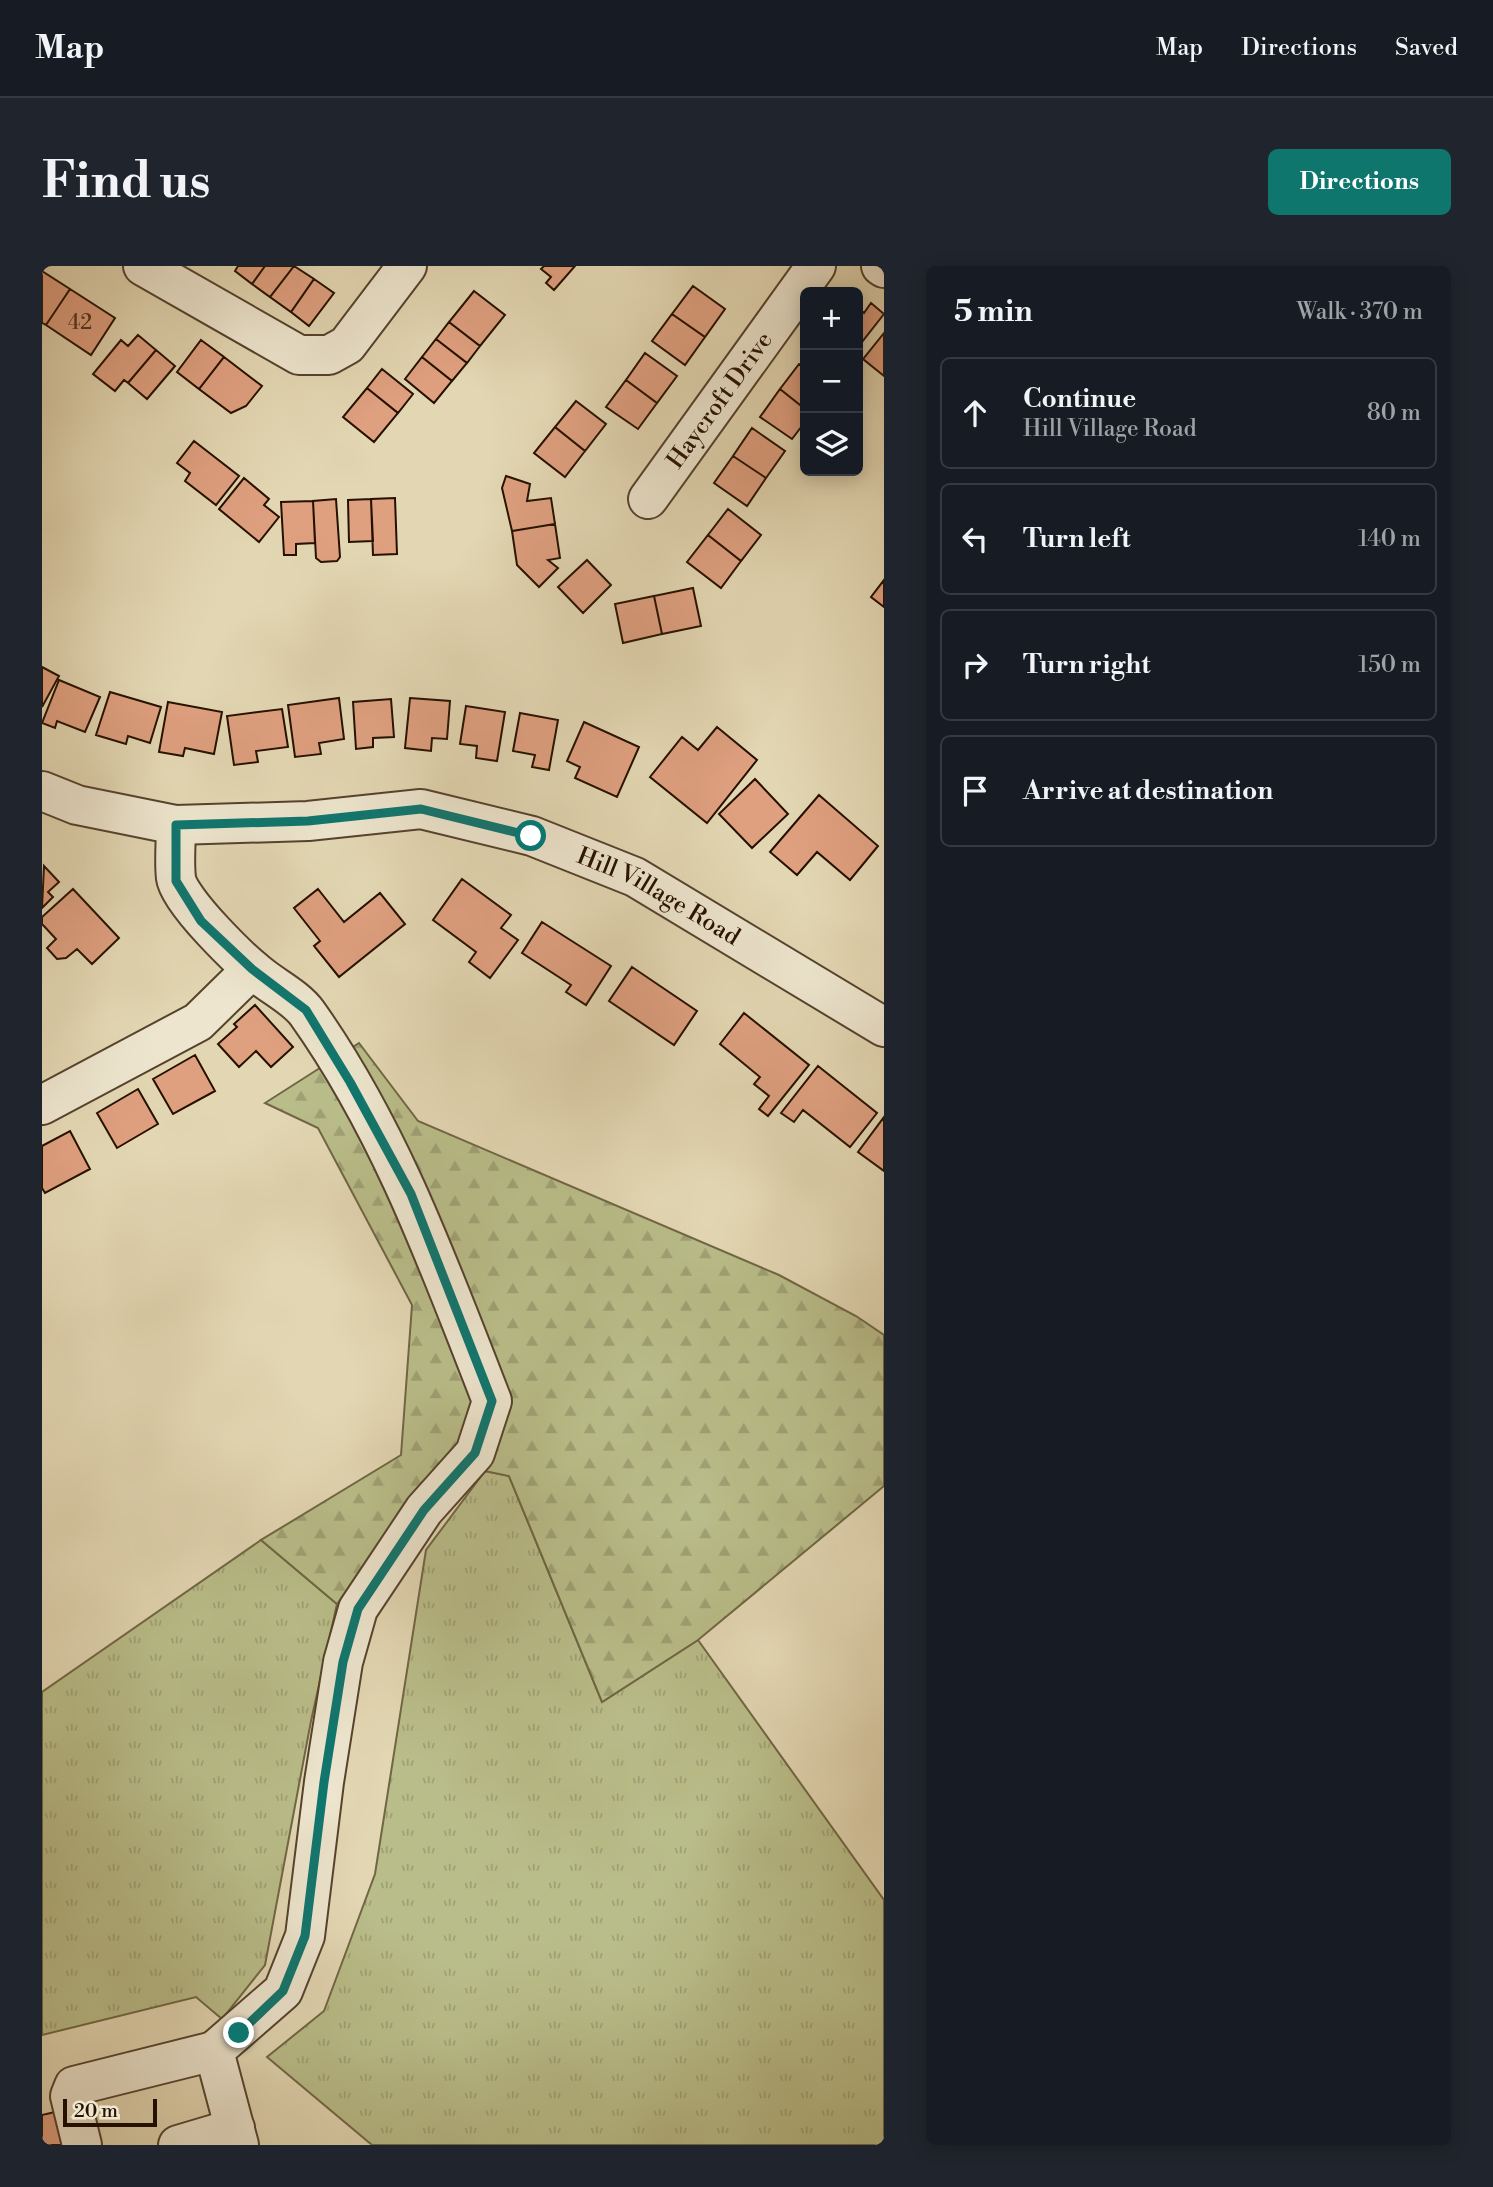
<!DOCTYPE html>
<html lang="en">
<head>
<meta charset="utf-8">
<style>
	:root { --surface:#171b24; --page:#20242c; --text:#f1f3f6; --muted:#9ea1a6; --line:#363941; --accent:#0f766e }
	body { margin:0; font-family:"Libre Bodoni",serif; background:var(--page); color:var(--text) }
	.controls { position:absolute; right:21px; top:21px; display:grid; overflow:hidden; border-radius:10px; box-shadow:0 4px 18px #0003 }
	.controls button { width:63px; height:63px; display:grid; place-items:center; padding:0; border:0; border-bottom:2px solid var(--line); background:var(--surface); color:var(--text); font:35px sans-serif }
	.scale { position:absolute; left:21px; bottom:18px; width:94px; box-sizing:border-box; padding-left:7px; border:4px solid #261000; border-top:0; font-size:19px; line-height:24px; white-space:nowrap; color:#261000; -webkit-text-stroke:5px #ede5ce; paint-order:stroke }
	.stop { position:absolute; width:21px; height:21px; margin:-16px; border:5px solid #0f766e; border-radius:50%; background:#fff }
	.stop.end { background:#0f766e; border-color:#fff; box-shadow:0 2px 7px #0008 }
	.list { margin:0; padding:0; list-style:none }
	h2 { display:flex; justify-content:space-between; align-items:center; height:91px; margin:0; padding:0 28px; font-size:30px }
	h2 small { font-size:23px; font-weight:400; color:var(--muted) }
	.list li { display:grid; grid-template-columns:46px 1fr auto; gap:21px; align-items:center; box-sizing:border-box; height:112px; margin:0 14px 14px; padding:0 14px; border:2px solid var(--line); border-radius:10px }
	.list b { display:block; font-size:26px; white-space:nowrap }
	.list p { margin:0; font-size:23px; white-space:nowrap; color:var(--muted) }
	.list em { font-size:23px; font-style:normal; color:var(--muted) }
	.icon { flex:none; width:38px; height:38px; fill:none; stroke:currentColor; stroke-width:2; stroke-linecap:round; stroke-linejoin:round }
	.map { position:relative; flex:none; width:842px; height:1879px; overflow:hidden; border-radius:10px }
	header { display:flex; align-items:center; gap:42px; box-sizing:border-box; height:98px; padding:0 35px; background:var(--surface); border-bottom:2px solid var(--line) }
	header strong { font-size:33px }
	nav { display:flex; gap:38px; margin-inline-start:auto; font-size:24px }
	.intro { display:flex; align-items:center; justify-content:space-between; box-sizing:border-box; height:168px; padding:0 42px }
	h1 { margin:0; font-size:49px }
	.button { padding:18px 32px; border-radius:10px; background:var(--accent); color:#fff; font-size:24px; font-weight:700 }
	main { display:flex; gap:42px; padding:0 42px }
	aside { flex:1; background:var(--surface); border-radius:10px; box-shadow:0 4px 18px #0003 }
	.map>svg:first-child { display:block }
	.grass { fill:url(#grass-tufts); stroke:#706644; stroke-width:2 }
	.forest { fill:url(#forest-firs); stroke:#706644; stroke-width:2 }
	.building { fill:#dfa080; stroke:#261000; stroke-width:2 }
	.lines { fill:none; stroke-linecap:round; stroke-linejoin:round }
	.minor-casing { stroke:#55422d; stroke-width:42 }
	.minor { stroke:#ede5ce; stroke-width:38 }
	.route { stroke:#0f766e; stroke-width:9 }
	.labels { text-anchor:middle; stroke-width:6; stroke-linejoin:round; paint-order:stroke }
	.number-label { font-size:21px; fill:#543420 }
	.street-label { font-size:24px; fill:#261000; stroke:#ede5ce }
</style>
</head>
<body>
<header>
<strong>Map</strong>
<nav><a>Map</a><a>Directions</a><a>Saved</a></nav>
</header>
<div class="intro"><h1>Find us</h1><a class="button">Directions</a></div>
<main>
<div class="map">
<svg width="842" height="1879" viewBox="0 0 842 1879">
	<defs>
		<pattern id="grass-tufts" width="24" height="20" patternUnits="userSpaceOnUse" patternTransform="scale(1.75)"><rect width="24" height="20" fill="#b9bd89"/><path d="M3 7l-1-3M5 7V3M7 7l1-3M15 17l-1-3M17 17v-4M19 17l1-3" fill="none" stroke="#9fa174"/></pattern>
		<pattern id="forest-firs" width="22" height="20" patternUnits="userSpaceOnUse" patternTransform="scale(1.75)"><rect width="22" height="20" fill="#b9bd89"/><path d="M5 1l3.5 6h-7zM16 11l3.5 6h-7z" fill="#9fa174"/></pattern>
	</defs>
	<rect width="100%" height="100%" fill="#e3d7b3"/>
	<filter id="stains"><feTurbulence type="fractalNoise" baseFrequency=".00286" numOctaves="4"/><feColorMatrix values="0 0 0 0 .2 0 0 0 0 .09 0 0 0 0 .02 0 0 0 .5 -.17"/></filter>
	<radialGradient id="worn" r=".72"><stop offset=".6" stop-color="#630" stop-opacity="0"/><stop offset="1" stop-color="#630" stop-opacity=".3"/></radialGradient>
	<path class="grass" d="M443 1205 467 1210 560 1436 656 1374 842 1634V1879H330L225 1791 282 1745 333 1608 384 1284Z
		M219 1274 295 1338 269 1455 223 1699 180 1753 154 1731 0 1769V1426Z"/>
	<path class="forest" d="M317 777 376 855 737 1009 814 1050 842 1069V1220L656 1374 560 1436 467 1210 443 1205 386 1219 295 1338 219 1274 359 1189 370 1039 276 862 223 837Z"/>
	<path class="building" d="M196 0H223L210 18 193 5Z
		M223 0H252L228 31 210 18Z
		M252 0 272 13 249 46 228 31Z
		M502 0H533L512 24 504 17 509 11 499 3Z
		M0 5 28 23 4 59 0 57Z
		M272 13 292 27 267 60 249 46Z
		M651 20 683 43 663 71 630 48Z
		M28 23 73 52 49 89 4 59Z
		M432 25 463 49 438 80 407 56Z
		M829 37 842 48 816 81V42L822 47Z
		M630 48 663 71 643 99 610 75Z
		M407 56 438 80 425 97 394 73Z
		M842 67V110L821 93Z
		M96 69 114 84 86 117 82 114 73 125 51 108 79 74 86 80Z
		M394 73 425 97 410 115 380 91Z
		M159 74 182 91 157 123 135 106Z
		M114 84 133 100 105 133 86 117Z
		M603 87 635 110 615 137 584 114Z
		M182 91 220 120 204 140 189 147 157 123Z
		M380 91 410 115 392 137 363 113Z
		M757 98 763 102V143L738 123Z
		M340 103 371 128 356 147 325 122Z
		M584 114 615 137 596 163 564 141Z
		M325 122 356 147 332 176 301 151Z
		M738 123 763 143V156L750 173 718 151Z
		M534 135 564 158 543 185 513 161Z
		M513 161 543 185 523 211 492 187Z
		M710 162 743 185 724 212 691 190Z
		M152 175 197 210 174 239 143 215 148 207 135 197Z
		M691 190 724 212 705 240 672 217Z
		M464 210 488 218 485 235 509 232 513 258 470 265 460 222Z
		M202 212 227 233 222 239 237 251 217 276 177 243Z
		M353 232 355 288 331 289 329 233Z
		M294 233 298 291 295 295 279 296 274 292 271 235Z
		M329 233 331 275 307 276 306 234Z
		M271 235 273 277 254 278V289H242L239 236Z
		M686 243 719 269 699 295 666 269Z
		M513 258 518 292 506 294 516 302 497 321 475 299 470 265Z
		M666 269 699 295 679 322 645 296Z
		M545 294 569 319 541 347 516 321Z
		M842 314V341L829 331Z
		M651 322 659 360 620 368 612 330Z
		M612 330 620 368 581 377 573 338Z
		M0 401 17 410 0 441Z
		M17 414 58 431 43 466 15 455 13 462 0 457Z
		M68 426 119 441 108 477 86 470 84 478 54 469Z
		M297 432 302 473 277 477 279 488 253 491 246 439Z
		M368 432 408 435 405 473 390 472 389 485 363 482Z
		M349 433 352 471 331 472V481L314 483 311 436Z
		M126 436 180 446 172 488 143 482 141 490 117 486Z
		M424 440 463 446 455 495 434 492 435 480 418 478Z
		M240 443 246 481 214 485 216 496 192 499 185 450Z
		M478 447 516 454 507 504 490 501 493 489 471 485Z
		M542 456 597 481 575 531 533 512 538 501 525 495Z
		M675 461 715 494 665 557 608 511 640 471 656 484Z
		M713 513 746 548 710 582 677 548Z
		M777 529 836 580 808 614 775 586 755 609 728 586Z
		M2 600 17 616 6 626 11 631 0 642Z
		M420 613 469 649 459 662 476 674 448 712 427 696 434 686 391 654Z
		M31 623 77 672 50 698 35 683 24 692 15 693 5 682 14 673 0 658V651Z
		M276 623 302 656 338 627 363 658 297 711 272 680 278 675 252 642Z
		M500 656 569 700 544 739 524 726 529 719 480 687Z
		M590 701 655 745 632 779 567 735Z
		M213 739 251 781 229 801 214 785 197 801 176 778 195 761 192 758Z
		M702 747 767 799 726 850 717 843 727 830 712 818 718 811 678 778Z
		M153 789 173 825 131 848 111 813Z
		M776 800 835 847 808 881 761 844 752 856 739 847Z
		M96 823 116 858 75 882 55 847Z
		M842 851V905L816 886Z
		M28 865 48 903 3 927 0 922V880Z
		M13 1846 22 1879H0V1849Z"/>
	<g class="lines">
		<defs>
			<g id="minor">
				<path d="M101 0 257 89H287L305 79 365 0"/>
				<path d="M839 0 842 2"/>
				<path id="s1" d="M606 233 774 0"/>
				<path id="s2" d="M0 525 35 539 134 559 266 555 379 543 490 570 593 611 842 761"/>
				<path d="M134 559C134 576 132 595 134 612 137 635 200 696 220 711 234 722 255 733 265 747 349 865 398 1002 450 1135L433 1187 382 1244 316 1343 301 1396 282 1516 263 1670 241 1725 172 1785 197 1879"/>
				<path d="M0 839 156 756 210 703"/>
				<path d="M40 1879 28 1830 32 1820 172 1785"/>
				<path d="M136 1879 193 1862"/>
			</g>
		</defs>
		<use href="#minor" class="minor-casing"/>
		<use href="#minor" class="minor"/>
	</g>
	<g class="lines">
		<path class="route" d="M197 1767 241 1725 263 1670 282 1516 301 1396 316 1343 382 1244 433 1187 450 1135 369 928 308 816 264 744 210 703 159 655 134 615V559L266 555 379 543 489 570"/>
	</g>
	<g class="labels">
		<g class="number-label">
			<text x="38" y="63">42</text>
		</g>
		<g class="street-label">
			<text dy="8" stroke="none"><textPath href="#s1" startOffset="122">Haycroft Drive</textPath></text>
			<text dy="8" stroke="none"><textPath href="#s2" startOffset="639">Hill Village Road</textPath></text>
		</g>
	</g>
	<rect width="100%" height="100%" filter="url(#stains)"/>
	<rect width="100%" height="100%" fill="url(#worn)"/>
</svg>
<div class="controls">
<button>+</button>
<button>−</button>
<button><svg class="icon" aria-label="layers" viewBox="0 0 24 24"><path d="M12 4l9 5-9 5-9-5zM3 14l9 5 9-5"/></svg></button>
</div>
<div class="scale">20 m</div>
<div class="stop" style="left:489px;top:570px"></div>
<div class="stop end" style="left:197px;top:1767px"></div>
</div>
<aside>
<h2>5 min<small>Walk · 370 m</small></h2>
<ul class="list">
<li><svg class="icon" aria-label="ahead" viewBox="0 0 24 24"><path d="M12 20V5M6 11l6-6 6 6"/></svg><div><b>Continue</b><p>Hill Village Road</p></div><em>80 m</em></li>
<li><svg class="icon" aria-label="left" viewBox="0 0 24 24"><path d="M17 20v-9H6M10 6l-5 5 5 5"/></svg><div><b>Turn left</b></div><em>140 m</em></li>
<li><svg class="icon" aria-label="right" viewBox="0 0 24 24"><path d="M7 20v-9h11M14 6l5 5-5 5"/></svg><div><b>Turn right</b></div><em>150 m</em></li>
<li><svg class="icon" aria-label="arrive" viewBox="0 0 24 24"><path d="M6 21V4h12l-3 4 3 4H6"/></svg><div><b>Arrive at destination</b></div></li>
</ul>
</aside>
</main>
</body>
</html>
